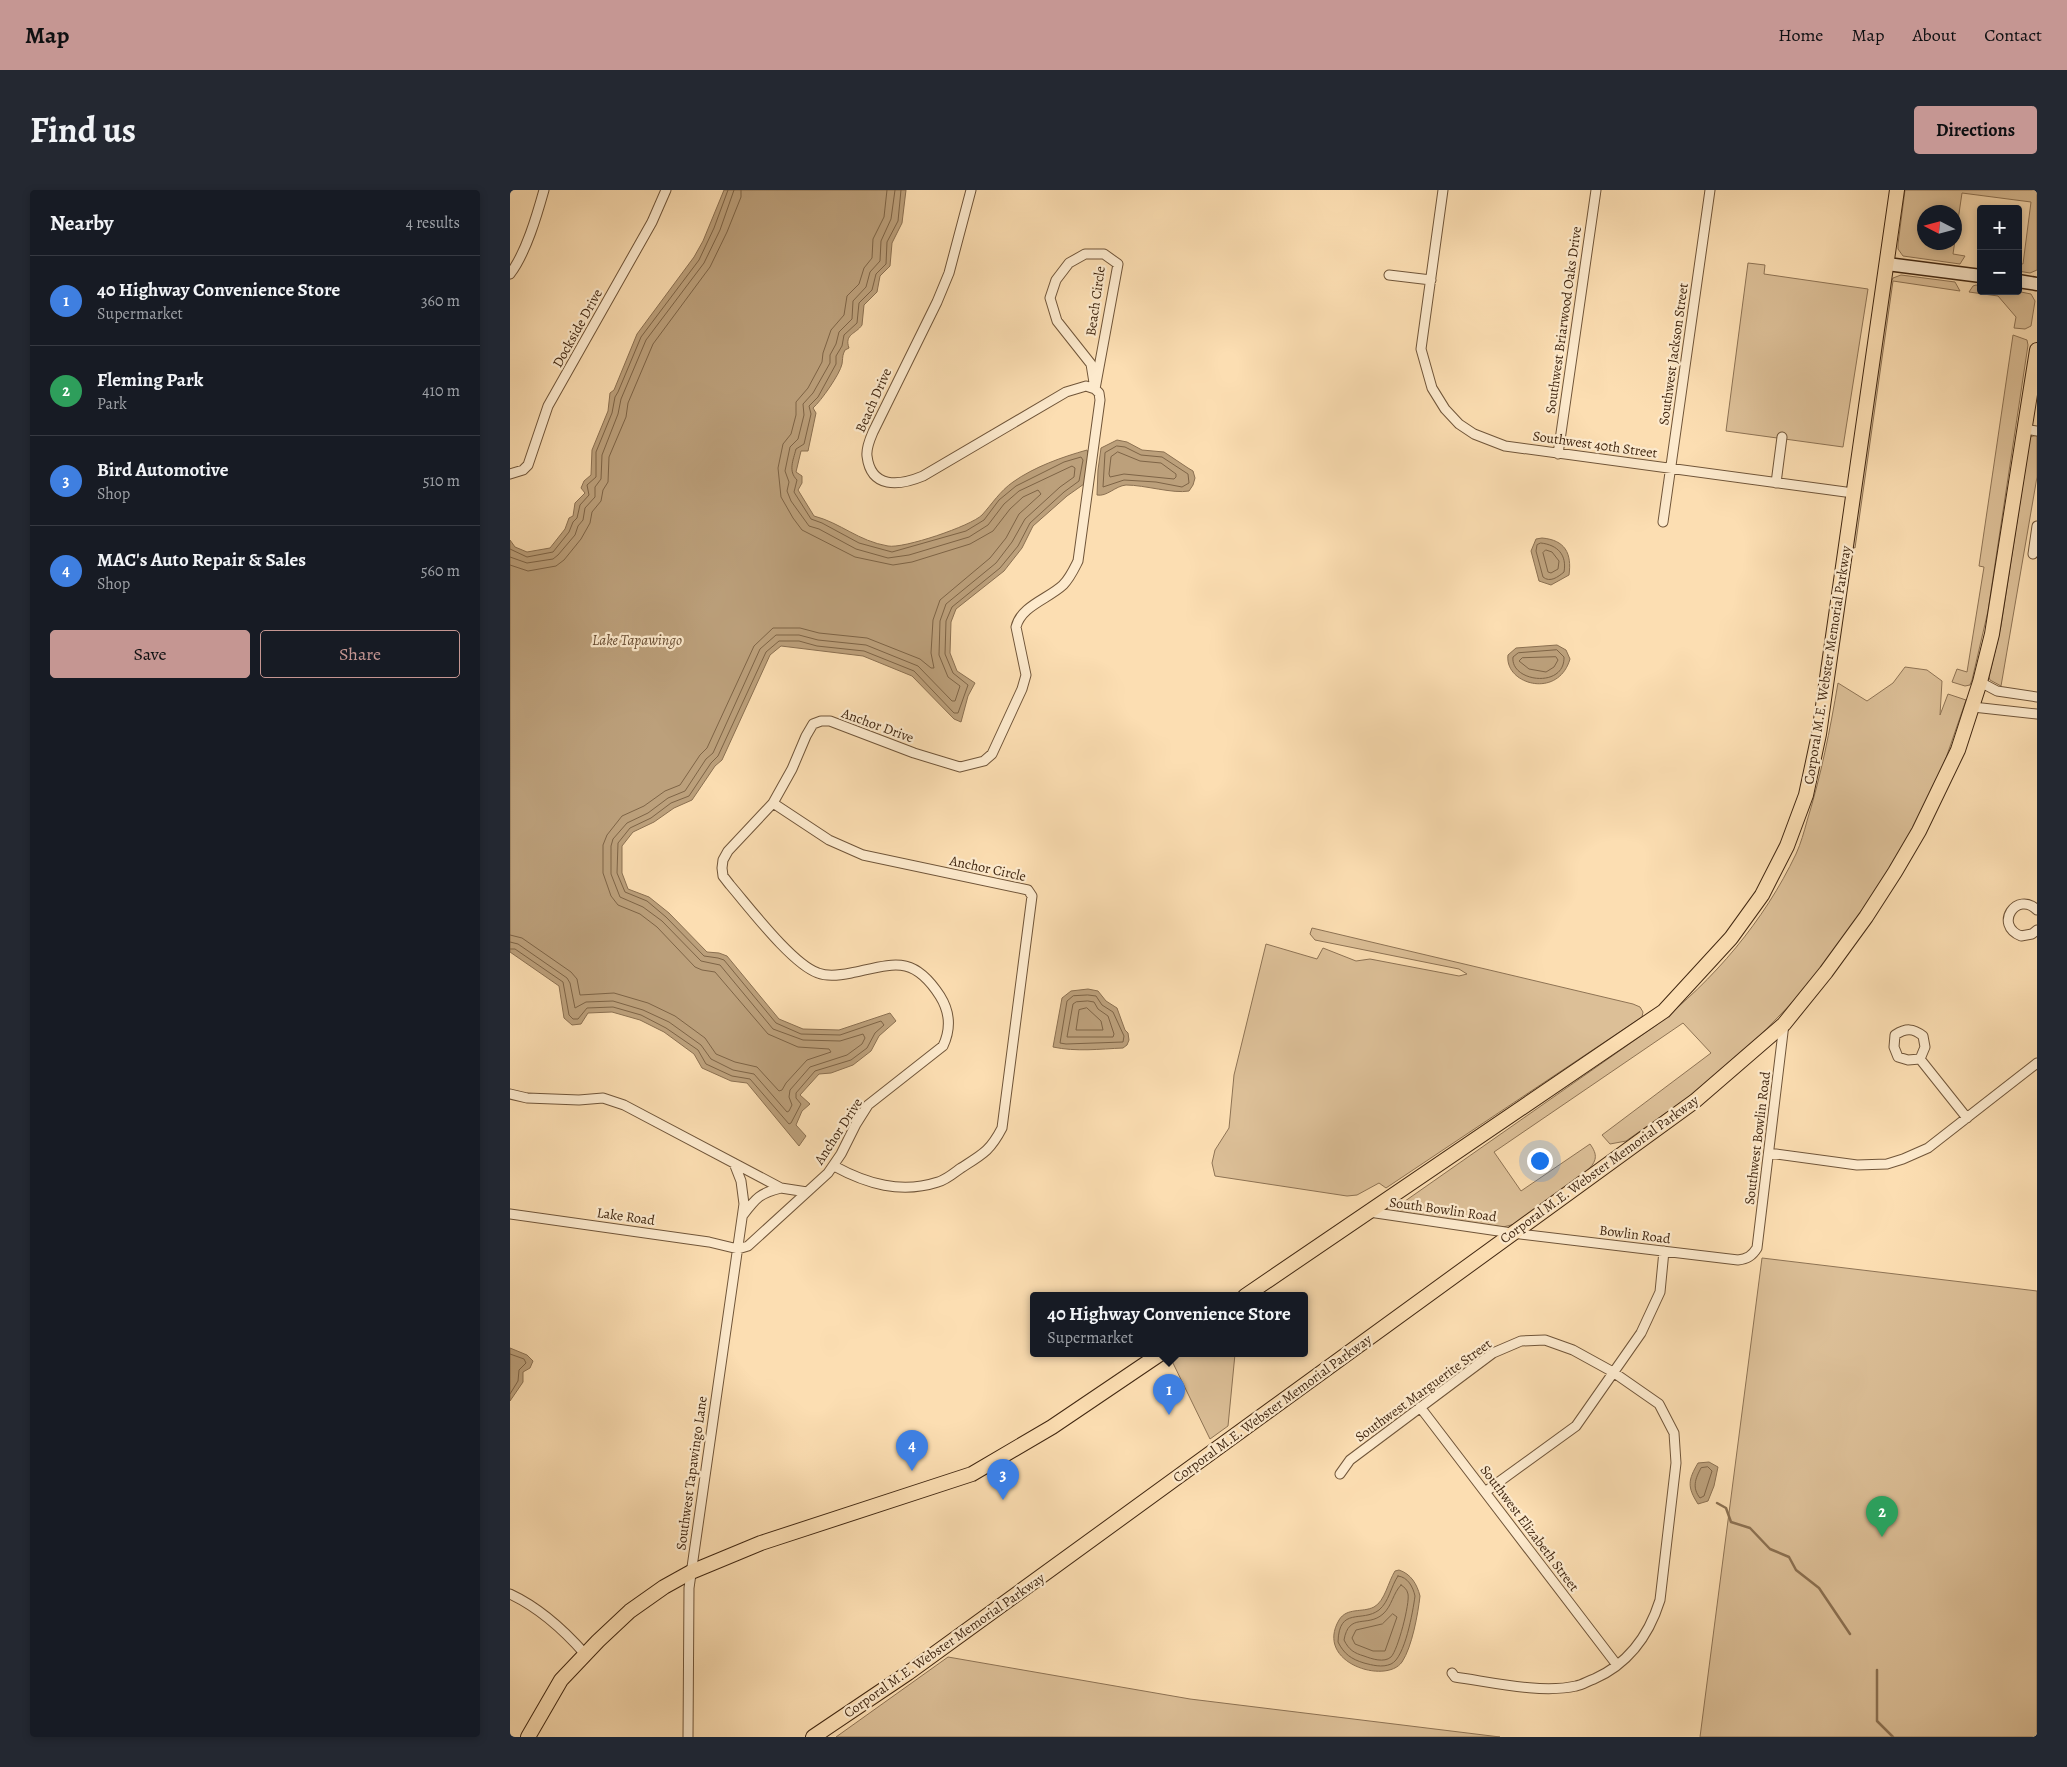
<!DOCTYPE html>
<html lang="en">
<head>
<meta charset="utf-8">
<style>
	:root { --surface:#171b24; --page:#242831; --text:#f1f3f6; --muted:#9ea1a6; --line:#363941; --accent:#c59692 }
	body { margin:0; font-family:Alegreya,serif; background:var(--page); color:var(--text) }
	.controls { position:absolute; right:15px; top:15px; display:grid; overflow:hidden; border-radius:5px; box-shadow:0 2px 8px #0003 }
	.controls button { width:45px; height:45px; display:grid; place-items:center; padding:0; border:0; border-bottom:1px solid var(--line); background:var(--surface); color:var(--text); font:25px sans-serif }
	.compass { position:absolute; left:1407px; top:15px; width:45px; height:45px; border-radius:50%; background:var(--surface); box-shadow:0 2px 8px #0003; rotate:276deg }
	.you { position:absolute; left:1029px; top:970px; width:18px; height:18px; margin:-12px; border:4px solid #fff; border-radius:50%; background:#1a73e8; box-shadow:0 0 0 8px #1a73e833 }
	.badge { display:grid; place-items:center; width:32px; height:32px; border-radius:50%; background:var(--accent); color:#fff; font-size:16px; font-weight:700 }
	.pin { position:absolute; translate:-50% -41px; filter:drop-shadow(0 1px 2px #0008) }
	.pin::after { content:''; position:absolute; top:26px; width:18px; height:15px; background:inherit; clip-path:polygon(0 0,100% 0,50% 100%) }
	.popup { position:absolute; left:520px; top:1102px; width:278px; height:65px; box-sizing:border-box; display:grid; place-content:center; border-radius:5px; background:var(--surface); filter:drop-shadow(0 1px 4px #0005); font-size:16px; white-space:nowrap; color:var(--muted) }
	.popup b { font-size:19px; color:var(--text) }
	.popup::after { content:''; position:absolute; left:50%; top:100%; margin-left:-10px; border:10px solid transparent; border-top-color:var(--surface) }
	.list { margin:0; padding:0; list-style:none }
	h2 { display:flex; justify-content:space-between; align-items:center; height:65px; margin:0; padding:0 20px; font-size:21px }
	h2 small { font-size:16px; font-weight:400; color:var(--muted) }
	.list li { display:grid; grid-template-columns:32px 1fr auto; gap:15px; align-items:center; box-sizing:border-box; height:90px; padding:0 20px; border-top:1px solid var(--line) }
	.list b { display:block; font-size:19px; white-space:nowrap }
	.list p { margin:0; font-size:16px; white-space:nowrap; color:var(--muted) }
	.list em { font-size:16px; font-style:normal; color:var(--muted) }
	.actions { display:flex; gap:10px; padding:15px 20px }
	.actions a { flex:1; padding:11px 0; border:1px solid var(--accent); border-radius:5px; text-align:center; font-size:18px; color:var(--accent) }
	.actions .main { background:var(--accent); color:#111 }
	.map { position:relative; flex:none; width:1527px; height:1547px; overflow:hidden; border-radius:5px }
	header { display:flex; align-items:center; gap:30px; box-sizing:border-box; height:70px; padding:0 25px; background:var(--accent); color:#111 }
	header strong { font-size:24px }
	nav { display:flex; gap:28px; margin-inline-start:auto; font-size:18px }
	.intro { display:flex; align-items:center; justify-content:space-between; box-sizing:border-box; height:120px; padding:0 30px }
	h1 { margin:0; font-size:35px }
	.button { padding:12px 22px; border-radius:5px; background:var(--accent); color:#111; font-size:18px; font-weight:700 }
	main { display:flex; gap:30px; padding:0 30px }
	aside { flex:1; background:var(--surface); border-radius:5px; box-shadow:0 2px 8px #0003 }
	.map>svg:first-child { display:block }
	.green { fill:#dcbf97; stroke:#8e7354; fill-rule:evenodd }
	.water { fill:#bca07b; stroke:#8b7051 }
	.lines { fill:none; stroke-linecap:round; stroke-linejoin:round }
	.shore { stroke:#7e6446; stroke-width:1 }
	.stream { stroke:#8b7051; stroke-width:2.5 }
	.street-casing { stroke:#705539; stroke-width:11 }
	.secondary-casing { stroke:#412711; stroke-width:15 }
	.primary-casing { stroke:#412711; stroke-width:16 }
	.street { stroke:#fdeacd; stroke-width:9 }
	.secondary { stroke:#fdeacd; stroke-width:12 }
	.primary { stroke:#fcdeb2; stroke-width:14 }
	.labels { text-anchor:middle; stroke-width:4.5; stroke-linejoin:round; paint-order:stroke }
	.street-label { font-size:14px; fill:#412711; stroke:#fdeacd }
	.water-label { font-size:15px; font-style:italic; fill:#664b31; stroke:#fdeacd }
</style>
</head>
<body>
<header>
<strong>Map</strong>
<nav><a>Home</a><a>Map</a><a>About</a><a>Contact</a></nav>
</header>
<div class="intro"><h1>Find us</h1><a class="button">Directions</a></div>
<main>
<aside>
<h2>Nearby<small>4 results</small></h2>
<ul class="list">
<li><span class="badge" style="background:#3f7fe0">1</span><div><b>40 Highway Convenience Store</b><p>Supermarket</p></div><em>360 m</em></li>
<li><span class="badge" style="background:#2e9e5b">2</span><div><b>Fleming Park</b><p>Park</p></div><em>410 m</em></li>
<li><span class="badge" style="background:#3f7fe0">3</span><div><b>Bird Automotive</b><p>Shop</p></div><em>510 m</em></li>
<li><span class="badge" style="background:#3f7fe0">4</span><div><b>MAC's Auto Repair &amp; Sales</b><p>Shop</p></div><em>560 m</em></li>
</ul>
<div class="actions"><a class="main">Save</a><a>Share</a></div>
</aside>
<div class="map">
<svg width="1527" height="1547" viewBox="0 0 1527 1547">
	<rect width="100%" height="100%" fill="#fcdeb2"/>
	<filter id="stains"><feTurbulence type="fractalNoise" baseFrequency=".004" numOctaves="4"/><feColorMatrix values="0 0 0 0 .2 0 0 0 0 .09 0 0 0 0 .02 0 0 0 .5 -.17"/></filter>
	<radialGradient id="worn" r=".72"><stop offset=".6" stop-color="#630" stop-opacity="0"/><stop offset="1" stop-color="#630" stop-opacity=".3"/></radialGradient>
	<path class="green" d="M1395 0H1527V80L1520 83 1508 81V73L1513 74 1521 12 1452 3 1443 64 1455 66 1450 74 1393 66 1388 59V54ZM1414 22H1444V52H1414Z
		M1238 73 1255 75 1254 84 1358 99 1333 257 1216 241Z
		M1391 85 1445 92 1450 101 1383 91 1345 358 1343 357 1379 97 1383 88Z
		M1466 95 1471 96V101H1506L1521 104 1525 111 1521 136 1515 139 1504 138 1506 127 1488 106 1459 102 1463 96Z
		M1503 145 1517 150 1518 155 1478 421 1462 490 1460 495 1455 496 1442 492 1447 479 1457 482 1474 377 1469 376Z
		M1527 245V287L1491 496 1480 490 1479 487 1491 436 1520 247Z
		M1395 477 1417 480 1432 491 1430 525 1438 504 1456 510 1455 513 1436 568 1415 616 1391 661 1368 700 1295 799 1244 852 1180 906 1116 951 1100 954 1092 945 1201 863 1173 833 984 962 1011 1001 1080 954C1088 965 1087 971 1077 981L1005 1034 993 1037 888 1022V1016L1145 836C1204 790 1254 731 1286 664 1291 653 1294 642 1297 631 1311 586 1320 540 1328 493L1357 511 1383 493Z
		M802 738 1123 814 1130 817 1133 822 1132 827 876 998 869 993 847 1005 837 1006 705 986 702 973 705 960 719 938 724 885 756 754 807 769 813 758 846 771 860 769 949 786 957 784 949 779 805 750 800 744Z
		M1252 1068 1527 1101V1547H1190Z
		M669 1164H725L718 1236 700 1249 661 1169Z
		M438 1467 680 1509 990 1547H326Z"/>
	<path class="water" d="M214 0H396L392 33 382 53 380 76 370 86 367 102 354 115 352 135C346 144 334 144 339 158L335 160C332 166 333 168 332 174 330 184 311 211 303 218L306 223 298 261H291L286 282 292 286V293L288 300 304 326C331 333 348 351 378 356 393 359 461 336 472 325 482 314 490 301 503 292 524 277 552 267 577 260L579 266 574 294 557 306 523 336 512 358 494 381 446 419 441 432 440 463 447 481 465 493 458 506 451 532 444 529 402 486 353 466 271 456 260 465 212 570 205 576 182 610 164 618 144 632 123 642 112 656V683L118 699 139 707 159 723 197 762 209 763 217 766 269 829 293 839 329 840 380 823 386 831 369 846 361 861 343 875 321 883 309 884 290 905 300 914 292 921 286 935 296 946 289 956 237 893 221 891 192 878 184 864 154 842 130 830 102 822 78 823 71 834 62 835 54 828 49 796 0 762V350L5 357 17 362 40 358 55 339 59 328 63 326 65 313 75 303 71 298 74 291 81 285 82 260 98 221 100 203 104 200 127 144 184 67 193 51Z
		M607 250 617 252 632 260 654 262 678 278 683 281 685 288 683 295 679 301C663 304 635 295 616 295 605 296 597 307 587 305L588 280 591 258Z
		M1032 348C1055 350 1062 363 1059 385L1041 395 1029 391 1021 361 1026 349Z
		M1047 455 1056 460 1060 469C1048 510 994 494 998 465L1006 458Z
		M578 799 588 801 596 811 607 818 615 840 618 843 619 850 617 855 613 858C590 859 566 862 543 857L552 808 561 801Z
		M0 1158 17 1165 23 1171 20 1178 13 1182V1192L0 1211Z
		M1199 1272 1208 1277 1204 1296 1198 1311 1188 1314C1177 1297 1178 1290 1188 1273Z
		M889 1380C901 1384 907 1394 910 1406 908 1424 902 1457 892 1472 876 1495 804 1473 829 1430 837 1417 852 1423 864 1417 875 1411 878 1392 885 1381Z"/>
	<g class="lines">
		<path class="shore" d="M607 256 615 257 631 265 652 267 678 284 679 293 672 297 646 292 614 290 593 297 595 263Z
			M608 262 630 271 651 273 666 284V287L664 289 614 284 600 287 599 284 601 267Z
			M1031 353C1048 355 1057 365 1054 382 1048 387 1040 393 1033 387L1026 361 1027 355Z
			M0 359 17 367 43 362 59 342 63 332 67 328 70 315 79 305 77 295 86 287V262L102 223 105 207 108 202 131 147 189 70 204 38 218 0
			M1036 360 1042 362 1049 371 1048 379 1041 383 1038 382 1033 363Z
			M0 367 17 373 43 369 48 365 65 345 68 336 73 330 75 318 85 307V297L91 289 92 265 108 224 111 209 136 150 194 73 210 40 224 0
			M0 375 18 381 46 376 54 370 71 349 80 333 82 322 91 311 93 300 98 292 99 267 116 227 118 213 143 154 200 77 217 42 231 7V0
			M1047 460 1054 467C1055 499 1000 492 1003 467L1008 463Z
			M1046 467 1048 470 1044 477 1036 482 1019 479 1009 471 1012 468Z
			M0 745 12 748 61 782 67 789 70 805 104 803 138 813 165 826 195 848 206 864 225 872 247 877 269 901 272 900 276 893 297 870 321 862 319 859 288 857 258 844 205 782 192 780 185 777 147 737 130 724 108 715 101 706 93 683V655L97 645 112 626 134 616 155 601 170 595 190 565 197 558 244 456 263 438H290L309 443 357 448 410 469 421 478H424L421 463 423 430 430 410 480 368 496 348 509 324 531 304 528 300 513 307 500 319 483 341 460 354 402 372 383 375 345 367 292 340 283 328 271 307 268 278 273 254 281 244 286 225V212L298 198 312 172 313 163 321 140 334 125 337 106 349 94 354 78 362 68 363 49 374 27 377 0
			M0 752 8 754 57 788 60 793 65 818 76 812 103 811 133 820 159 832 191 855 201 869 223 880 244 884 277 922 279 921 282 915 279 907 280 900 300 877 337 865 352 854 355 848 353 844 330 851 293 850 263 839 210 775 191 771 152 731 133 717 110 707 101 684V656L103 649 117 633 138 623 158 608 175 601 196 569 203 563 250 459 266 445H289L308 450 356 455 408 476 442 511H445L450 496 438 487 429 465 430 431 436 414 486 373 502 352 515 329 550 297 564 287 565 278 562 276 509 301 494 314 478 335 459 347 399 365 378 368 346 359 309 339 299 336 281 311 277 301 279 292 275 281 280 257 288 249 294 225 293 214 303 203 320 173V165L326 154 329 142 342 129 343 111 356 97 360 82 370 71 371 51 381 29 385 0
			M0 759H5L53 792 59 825 63 829H68L77 818 103 817 131 825 156 838 188 860 196 874 222 886 240 889 279 934 281 933 291 914 286 908V903L305 881 341 870 357 858 365 843 374 835 371 831 330 845 291 844 266 833 214 770 208 768 194 766 156 727 137 711 115 702 107 683 108 653 120 638 141 628 161 613 179 606 201 573 208 566 256 462 269 451H289L307 456 354 461 404 481 444 523H448L458 495 443 483 435 464 436 431 442 417 490 378 508 356 520 333 554 302 569 291 573 270 571 267 554 272 506 296 489 310 474 330 456 341 382 362 349 353 312 333 301 329 284 302 287 290C278 281 283 271 286 259L294 254 301 224 299 216 308 207 326 174V166L332 156 334 145 347 133 349 113 362 100 366 84 376 74 377 52 388 31 391 0
			M578 805 586 806 592 815 603 822 614 846 613 852 556 854 550 853 557 811 563 806Z
			M578 811 584 812 588 819 598 826 604 844 603 847H557L563 814 566 812Z
			M577 818 591 831 593 840H566L569 820Z
			M0 1164 14 1169 16 1173 9 1180 8 1191 0 1204
			M1198 1277 1202 1281 1194 1306 1190 1308C1182 1298 1185 1289 1191 1278Z
			M888 1386C898 1387 903 1397 905 1406 903 1421 895 1468 881 1474 872 1478 862 1475 854 1473 841 1469 834 1464 828 1452 829 1416 852 1433 869 1420 879 1412 881 1396 888 1386Z
			M891 1395C894 1397 897 1399 898 1404 900 1413 888 1460 881 1467 874 1473 862 1469 854 1466 844 1463 839 1460 834 1450 839 1422 857 1438 873 1424 882 1416 883 1403 891 1395Z
			M883 1424 887 1427 875 1461H863L845 1454 842 1448 846 1440 872 1434Z"/>
		<path class="stream" d="M1207 1313 1216 1318 1221 1332 1240 1338 1260 1359 1279 1367 1286 1380 1309 1398 1340 1444
			M1367 1480V1531L1383 1547"/>
		<defs>
			<path id="street" d="M461 0 439 83 427 112 363 242C360 249 356 258 357 266 361 299 389 296 413 286L556 202 576 196 585 199
				M933 0 911 159 922 198 935 219 949 234 964 244 995 256 1343 303
				M0 84C16 63 27 25 34 0
				M879 85 921 90
				M1514 239 1527 241
				M1048 264 1086 0
				M0 284 13 280 18 275 38 216 142 32 156 0
				M1266 293 1272 247
				M1153 332 1200 0
				M1523 364 1527 336
				M1470 492 1487 501 1527 507
				M1463 517 1527 524
				M263 613 319 650 353 665 518 700 522 706 492 938C480 961 473 964 451 978 444 983 436 990 428 992 391 1004 357 994 324 976
				M1527 720C1507 700 1483 735 1511 746L1522 744 1527 740
				M1410 869 1398 870 1388 867 1384 857 1385 845C1396 838 1403 838 1413 846L1415 857 1410 869 1457 928
				M0 904 17 908 69 910 93 908 114 915 271 998 297 1002
				M1259 963 1347 975 1377 974 1393 969 1418 958 1527 873
				M859 1022 1002 1043 1228 1070C1237 1069 1242 1066 1247 1058L1274 834
				M0 1024 199 1052 228 1059 238 1056 318 983 331 964 346 934 358 915 433 856C441 839 440 822 430 806 403 764 384 774 341 783 331 785 318 787 308 783 282 774 239 717 220 695L213 686 212 678 213 670 218 661 263 613 282 579 296 546 303 534 311 531H320L404 563 450 577 474 571 482 564 512 499 516 485 506 437C511 416 538 409 553 395 560 388 564 379 568 371L590 210 589 203 585 199 581 174 547 131 540 108 546 90 559 73 575 64H594L608 74 585 199
				M233 1025C246 1008 250 1003 271 998
				M910 1217 1107 1475
				M830 1284 840 1270 983 1163 1011 1151 1035 1150 1063 1160 1103 1182 1149 1214 1164 1243 1166 1273 1150 1410C1139 1445 1118 1474 1084 1489 1078 1491 1072 1495 1066 1496 1031 1504 981 1492 945 1487L942 1483
				M975 1302 1066 1236 1131 1143 1150 1102 1154 1061
				M0 1404C30 1418 53 1439 75 1464
				M178 1547 179 1398 234 1014 231 991 224 973"/>
			<path id="secondary" d="M1377 74 1471 86
				M1508 91 1527 94"/>
			<path id="primary" d="M735 1106 1154 821 1221 748 1252 705 1277 656 1296 605 1309 544 1387 0
				M18 1547 51 1490 88 1451 120 1421 154 1397 181 1382 251 1353 462 1284 542 1237 650 1164
				M303 1547 398 1483 1185 911 1274 834 1316 782 1356 727 1385 682 1409 641 1448 560 1470 492 1482 444 1527 160"/>
		</defs>
		<use href="#street" class="street-casing"/>
		<use href="#secondary" class="secondary-casing"/>
		<use href="#primary" class="primary-casing"/>
		<use href="#street" class="street"/>
		<use href="#secondary" class="secondary"/>
		<use href="#primary" class="primary"/>
	</g>
	<g class="labels">
		<g class="street-label">
			<text transform="translate(585 111) rotate(-82)" y="5">Beach Circle</text>
			<text transform="translate(1053 130) rotate(-82)" y="5">Southwest Briarwood Oaks Drive</text>
			<text transform="translate(67 138) rotate(-61)" y="5">Dockside Drive</text>
			<text transform="translate(1163 164) rotate(-82)" y="5">Southwest Jackson Street</text>
			<text transform="translate(363 210) rotate(-66)" y="5">Beach Drive</text>
			<text transform="translate(1085 254) rotate(8)" y="5">Southwest 40th Street</text>
			<text transform="translate(1317 475) rotate(-81)" y="5">Corporal M.E. Webster Memorial Parkway</text>
			<text transform="translate(368 535) rotate(20)" y="5">Anchor Drive</text>
			<text transform="translate(478 678) rotate(12)" y="5">Anchor Circle</text>
			<text transform="translate(328 941) rotate(-57)" y="5">Anchor Drive</text>
			<text transform="translate(1247 948) rotate(-83)" y="5">Southwest Bowlin Road</text>
			<text transform="translate(1089 979) rotate(-36)" y="5">Corporal M.E. Webster Memorial Parkway</text>
			<text transform="translate(933 1019) rotate(8)" y="5">South Bowlin Road</text>
			<text transform="translate(116 1026) rotate(8)" y="5">Lake Road</text>
			<text transform="translate(1125 1044) rotate(7)" y="5">Bowlin Road</text>
			<text transform="translate(913 1200) rotate(-36)" y="5">Southwest Marguerite Street</text>
			<text transform="translate(762 1218) rotate(-36)" y="5">Corporal M.E. Webster Memorial Parkway</text>
			<text transform="translate(181 1283) rotate(-82)" y="5">Southwest Tapawingo Lane</text>
			<text transform="translate(1020 1338) rotate(53)" y="5">Southwest Elizabeth Street</text>
			<text transform="translate(434 1455) rotate(-35)" y="5">Corporal M.E. Webster Memorial Parkway</text>
		</g>
		<g class="water-label">
			<text x="127" y="455">Lake Tapawingo</text>
		</g>
	</g>
	<rect width="100%" height="100%" filter="url(#stains)"/>
	<rect width="100%" height="100%" fill="url(#worn)"/>
</svg>
<div class="controls">
<button>+</button>
<button>−</button>
</div>
<svg class="compass" viewBox="-18 -18 36 36"><path d="M0-13l5 13h-10z" fill="#e53935"/><path d="M0 13l5-13h-10z" fill="#9ea1a6"/></svg>
<div class="you"></div>
<div class="pin badge" style="left:659px;top:1225px;background:#3f7fe0">1</div>
<div class="popup"><b>40 Highway Convenience Store</b>Supermarket</div>
<div class="pin badge" style="left:1372px;top:1347px;background:#2e9e5b">2</div>
<div class="pin badge" style="left:493px;top:1310px;background:#3f7fe0">3</div>
<div class="pin badge" style="left:402px;top:1281px;background:#3f7fe0">4</div>
</div>
</main>
</body>
</html>
